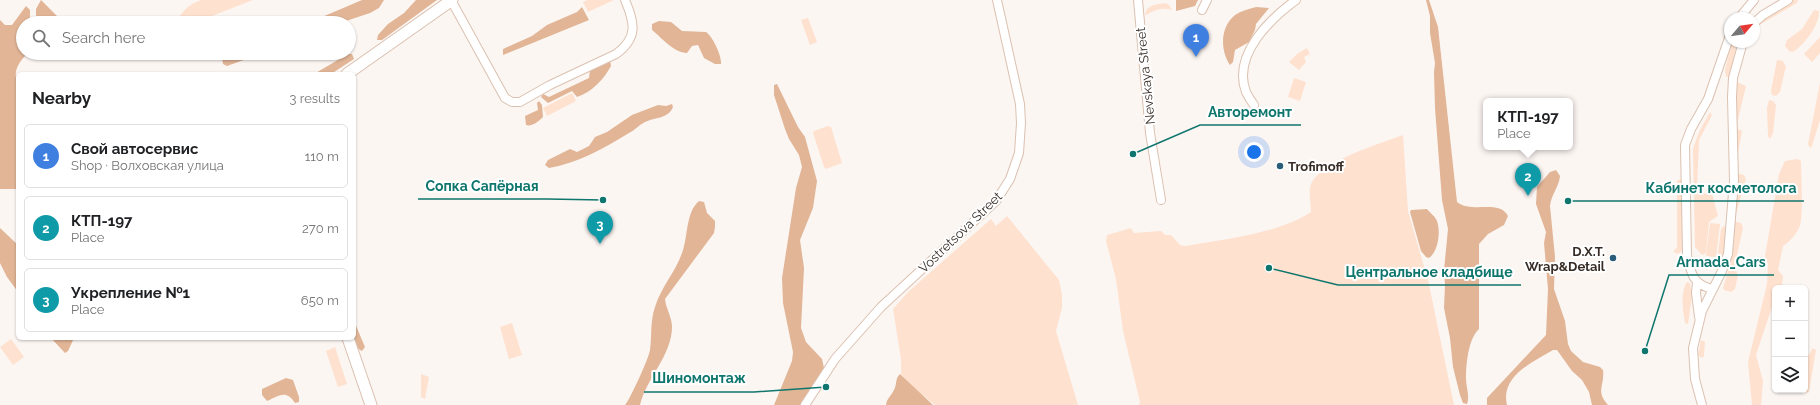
<!DOCTYPE html>
<html lang="en">
<head>
<meta charset="utf-8">
<style>
	:root { --surface:#fff; --page:#f6f6f6; --text:#202124; --muted:#757577; --line:#e0e0e0; --accent:#7c3aed }
	body { margin:0; font-family:Raleway,sans-serif; background:var(--page); color:var(--text) }
	.controls { position:absolute; right:12px; bottom:12px; display:grid; overflow:hidden; border-radius:6px; box-shadow:0 1px 3px #0004 }
	.controls button { width:36px; height:36px; display:grid; place-items:center; padding:0; border:0; border-bottom:1px solid var(--line); background:var(--surface); color:var(--text); font:20px sans-serif }
	.compass { position:absolute; left:1724px; top:12px; width:36px; height:36px; border-radius:50%; background:var(--surface); box-shadow:0 1px 3px #0004; rotate:61deg }
	.you { position:absolute; left:1254px; top:152px; width:14px; height:14px; margin:-10px; border:3px solid #fff; border-radius:50%; background:#1a73e8; box-shadow:0 0 0 6px #1a73e833 }
	.badge { display:grid; place-items:center; width:26px; height:26px; border-radius:50%; background:var(--accent); color:#fff; font-size:13px; font-weight:700 }
	.pin { position:absolute; translate:-50% -33px; filter:drop-shadow(0 1px 2px #0008) }
	.pin::after { content:''; position:absolute; top:21px; width:14px; height:12px; background:inherit; clip-path:polygon(0 0,100% 0,50% 100%) }
	.popup { position:absolute; left:1483px; top:98px; width:90px; height:52px; box-sizing:border-box; display:grid; place-content:center; border-radius:6px; background:var(--surface); filter:drop-shadow(0 1px 3px #0005); font-size:13px; white-space:nowrap; color:var(--muted) }
	.popup b { font-size:15px; color:var(--text) }
	.popup::after { content:''; position:absolute; left:50%; top:100%; margin-left:-8px; border:8px solid transparent; border-top-color:var(--surface) }
	.list { margin:0; padding:0; list-style:none }
	h2 { display:flex; justify-content:space-between; align-items:center; height:52px; margin:0; padding:0 16px; font-size:17px }
	h2 small { font-size:13px; font-weight:400; color:var(--muted) }
	.list li { display:grid; grid-template-columns:26px 1fr auto; gap:12px; align-items:center; box-sizing:border-box; height:64px; margin:0 8px 8px; padding:0 8px; border:1px solid var(--line); border-radius:6px }
	.list b { display:block; font-size:15px; white-space:nowrap }
	.list p { margin:0; font-size:13px; white-space:nowrap; color:var(--muted) }
	.list em { font-size:13px; font-style:normal; color:var(--muted) }
	.icon { flex:none; width:22px; height:22px; fill:none; stroke:currentColor; stroke-width:2; stroke-linecap:round; stroke-linejoin:round }
	.map { position:relative; flex:none; width:1820px; height:405px; overflow:hidden }
	.search { position:absolute; background:var(--surface); box-shadow:0 1px 3px #0004; left:16px; top:16px; width:340px; height:44px; display:flex; align-items:center; gap:10px; box-sizing:border-box; padding:0 14px; border-radius:22px; color:var(--muted); font-size:15px }
	.panel { position:absolute; background:var(--surface); box-shadow:0 1px 3px #0004; left:16px; top:72px; width:340px; height:268px; border-radius:6px }
	.map>svg:first-child { display:block }
	.green { fill:#fee1ce }
	.forest { fill:#e1b596 }
	.lines { fill:none; stroke-linecap:round; stroke-linejoin:round }
	.minor-casing { stroke:#dbc1b0; stroke-width:10 }
	.secondary-casing { stroke:#dbc1b0; stroke-width:13 }
	.minor { stroke:#fff; stroke-width:8 }
	.secondary { stroke:#fff; stroke-width:11 }
	.poi-dot { fill:#2a5d79; stroke:#fff; stroke-width:1.5 }
	.labels { text-anchor:middle; stroke-width:4; stroke-linejoin:round; paint-order:stroke }
	.street-label { font-size:13px; fill:#372d26; stroke:#fff }
	.poi-label { font-size:13px; font-weight:bold; fill:#372d26; stroke:#fff; text-anchor:start }
	.leader { fill:none; stroke:#0f766e; stroke-width:1.5 }
	.callout-dot { fill:#0f766e; stroke:#fff; stroke-width:1.5 }
	.callout-label { font-size:14px; text-anchor:middle; font-weight:bold; fill:#0f766e; stroke:#fff; stroke-width:4; stroke-linejoin:round; paint-order:stroke }
</style>
</head>
<body>
<div class="map">
<svg width="1820" height="405" viewBox="0 0 1820 405">
	<rect width="100%" height="100%" fill="#fcf6f3"/>
	<path class="green" d="M201 0H253L199 21 181 22 180 16C186 7 191 4 201 0Z
		M587 0H614L588 12 583 2Z
		M1791 0H1798L1797 3 1754 28V25Z
		M1166 3 1169 5 1172 10C1163 7 1154 10 1146 15L1145 14 1147 9 1153 5Z
		M1814 10 1819 11C1820 25 1804 45 1793 52L1789 51 1785 46 1787 40 1802 29Z
		M808 18 817 42 810 45 801 20Z
		M1820 37V53L1812 62 1804 54Z
		M1732 42H1737L1731 73 1729 76 1726 77 1725 70Z
		M1307 48 1310 54 1304 57 1306 62 1299 70 1289 62 1297 54Z
		M1777 60 1783 61 1786 67 1785 70 1780 92 1776 96 1772 95 1771 91Z
		M1294 78 1306 82 1300 101 1288 97Z
		M1736 80 1737 82 1746 86 1737 124 1738 129 1742 131 1735 170 1736 173 1744 175 1746 179 1736 214 1733 213Z
		M1820 83V120L1812 146 1810 148 1808 144Z
		M572 93 576 101 547 116 543 108Z
		M1769 100 1773 101 1776 105 1773 133 1770 139 1768 136 1767 108Z
		M1710 112 1712 115 1699 140 1697 189 1698 193 1712 194 1718 216 1709 222 1706 253 1702 255 1695 247 1693 149 1699 132Z
		M828 126 831 127 842 163 826 169 824 167 813 133 814 131Z
		M1403 135 1408 211 1428 280 1454 405H1139L1140 402 1123 331 1116 279 1106 241 1107 235 1131 228 1134 233 1161 231 1165 235H1171L1180 245 1185 246C1222 240 1280 233 1311 212 1311 204 1308 191 1311 184 1321 161 1379 144 1403 135Z
		M1797 159 1801 161C1801 174 1804 219 1799 228 1795 236 1789 242 1783 246L1778 270 1783 276 1782 287 1775 288V298L1756 355 1763 381 1761 405H1752L1748 362 1767 284 1768 264 1765 256 1779 174 1785 161Z
		M1680 179 1682 181 1683 247 1681 252 1677 254 1673 251 1677 248V181Z
		M1007 216 1059 280 1062 295V308L1056 331 1078 405H935L914 388 901 374V359L893 309 908 292 991 219 996 226Z
		M1733 221 1741 223 1743 228 1734 268 1738 275 1735 289 1731 292 1724 290 1723 288 1730 265Z
		M1710 223 1720 224 1716 257 1706 256Z
		M1724 226 1726 227 1724 259 1722 260 1718 253 1721 229Z
		M1687 282 1690 283 1692 295 1688 324 1685 323C1683 313 1680 291 1687 282Z
		M512 323 522 355 509 359 500 327Z
		M11 339 24 357 13 365 0 347Z
		M1701 340 1705 342 1704 356 1702 358 1698 355Z
		M335 347 347 384 338 387 326 351Z
		M1813 348 1816 350 1809 392 1807 393 1805 390V361Z
		M421 374 429 377 425 399 421 397Z"/>
	<path class="forest" d="M41 0 57 16 58 19 55 23H36V9Z
		M362 0H384L379 8 370 13 340 23H308Z
		M416 0H437L382 40H377L378 35 388 24 404 13Z
		M1176 0H1198L1195 6 1176 11Z
		M1426 0H1429L1438 27 1457 202C1472 214 1499 199 1508 216L1504 225 1488 234 1479 244V329C1468 339 1466 365 1466 379 1466 387 1470 396 1467 404L1463 403 1460 395 1453 367 1450 338 1444 308 1445 285 1444 270 1448 229 1442 200 1435 108 1434 72 1435 63 1430 33V16Z
		M26 6 30 10V23H23V53H28C19 62 12 71 18 84V189H0V20L5 25H12Z
		M582 7 589 20 503 55V49L532 36 547 25 577 12Z
		M1256 7 1269 8 1256 24 1255 30 1249 42 1235 50 1233 62 1230 65C1220 50 1220 27 1235 15 1241 11 1249 9 1256 7Z
		M659 21 671 22 682 31 706 32C713 37 722 56 721 64H715L704 58 698 45 692 46 687 53C674 53 662 38 652 30V24Z
		M225 53H263L227 66 223 64 222 58Z
		M348 54H352L354 59 331 74H314Z
		M610 60 611 66C604 79 592 92 577 97L572 91 548 103 541 97 543 94 549 97 589 78 590 70Z
		M777 84 798 127 805 137 817 181 813 208 800 240 804 268 801 328 806 342 822 359 824 368 802 405H774L792 361 793 352 783 303 782 278 796 188 802 167 799 155 789 139 785 129 774 95V85Z
		M539 101 542 105 543 117C539 121 532 127 526 125L525 116 538 110 537 103Z
		M672 104 673 107C668 119 655 117 645 122 639 125 635 130 629 133 605 148 578 163 549 168L545 165 548 160 570 149 577 152 589 146 595 137 607 132 632 115 658 105 666 106Z
		M1556 170 1560 176C1559 187 1551 195 1550 206L1555 257 1554 289 1565 321 1568 344 1571 351 1583 362 1600 367 1603 370C1605 385 1595 391 1608 405H1592L1589 392 1582 380 1572 371 1557 350H1553C1533 362 1500 376 1507 405H1487V398L1546 335 1548 289 1544 243 1546 232 1536 204 1537 187 1550 172Z
		M699 201 704 202 707 213 715 221V227L714 233 665 299C666 309 672 317 672 327 672 355 646 379 640 405H625C630 399 649 358 650 350 652 336 650 321 655 307 661 287 677 270 683 250 688 235 686 212 699 201Z
		M1427 209C1430 213 1435 216 1437 221 1441 232 1438 252 1429 258L1426 257 1421 251 1410 212 1411 210Z
		M0 228 18 245V292L7 277 0 263Z
		M354 321 365 347 362 351C352 347 354 330 354 321Z
		M51 338H74L68 351 65 353Z
		M900 374 933 405H886C887 398 891 396 894 390 897 385 895 378 900 374Z
		M286 378 293 380 299 397V402L295 403C286 389 279 396 267 401L262 395V389Z"/>
	<g class="lines">
		<defs>
			<path id="minor" d="M451 0 505 98 512 102H520L550 85 616 54C638 38 635 23 625 0
				M1138 0 1150 133 1161 200
				M1202 10 1207 0
				M1739 18 1754 0
				M1754 23 1763 15 1788 0
				M1254 105C1251 101 1248 96 1246 92 1232 55 1270 19 1296 0
				M1697 282 1696 293 1699 317
				M1713 289C1693 285 1691 274 1687 255L1685 145 1691 129 1708 99 1730 35
				M805 405 835 359 881 307 996 201 1010 179 1019 153 1021 123 1020 104 997 0
				M1702 405 1695 379 1693 348 1702 311 1722 271 1728 254 1734 181 1732 97 1733 78 1743 42"/>
			<path id="secondary" d="M347 74 452 0
				M348 338 371 405"/>
		</defs>
		<use href="#minor" class="minor-casing"/>
		<use href="#secondary" class="secondary-casing"/>
		<use href="#minor" class="minor"/>
		<use href="#secondary" class="secondary"/>
	</g>
	<g class="poi-dot">
		<circle cx="1280" cy="166" r="4"/>
		<circle cx="1613" cy="258" r="4"/>
	</g>
	<g class="labels">
		<g class="street-label">
			<text transform="translate(1145 76) rotate(-96)" y="5">Nevskaya Street</text>
			<text transform="translate(960 232) rotate(-44)" y="5">Vostretsova Street</text>
		</g>
		<g class="poi-label">
			<text x="1288" y="171">Trofimoff</text>
			<text x="1605" y="256" text-anchor="end">D.X.T.<tspan x="1605" dy="15">Wrap&amp;Detail</tspan></text>
		</g>
	</g>
	<path class="leader" d="M1133 154L1200 125H1301M603 200L547 199H418M1568 201L1637 201H1804M1645 351L1669 275H1774M1269 268L1338 285H1521M826 387L754 392H644"/>
	<g class="callout-dot">
		<circle cx="1133" cy="154" r="4"/>
		<circle cx="603" cy="200" r="4"/>
		<circle cx="1568" cy="201" r="4"/>
		<circle cx="1645" cy="351" r="4"/>
		<circle cx="1269" cy="268" r="4"/>
		<circle cx="826" cy="387" r="4"/>
	</g>
	<g class="callout-label">
		<text x="1250" y="117">Авторемонт</text>
		<text x="482" y="191">Сопка Сапёрная</text>
		<text x="1721" y="193">Кабинет косметолога</text>
		<text x="1721" y="267">Armada_Cars</text>
		<text x="1429" y="277">Центральное кладбище</text>
		<text x="699" y="383">Шиномонтаж</text>
	</g>
</svg>
<div class="controls">
<button>+</button>
<button>−</button>
<button><svg class="icon" aria-label="layers" viewBox="0 0 24 24"><path d="M12 4l9 5-9 5-9-5zM3 14l9 5 9-5"/></svg></button>
</div>
<svg class="compass" viewBox="-18 -18 36 36"><path d="M0-13l5 13h-10z" fill="#e53935"/><path d="M0 13l5-13h-10z" fill="#757577"/></svg>
<div class="you"></div>
<div class="pin badge" style="left:1196px;top:57px;background:#3f7fe0">1</div>
<div class="pin badge" style="left:1528px;top:196px;background:#0f9aa8">2</div>
<div class="popup"><b>КТП-197</b>Place</div>
<div class="pin badge" style="left:600px;top:244px;background:#0f9aa8">3</div>
<div class="search"><svg class="icon" aria-label="search" viewBox="0 0 24 24"><circle cx="10" cy="10" r="6"/><path d="M15 15l6 6"/></svg>Search here</div>
<section class="panel">
<h2>Nearby<small>3 results</small></h2>
<ul class="list">
<li><span class="badge" style="background:#3f7fe0">1</span><div><b>Свой автосервис</b><p>Shop · Волховская улица</p></div><em>110 m</em></li>
<li><span class="badge" style="background:#0f9aa8">2</span><div><b>КТП-197</b><p>Place</p></div><em>270 m</em></li>
<li><span class="badge" style="background:#0f9aa8">3</span><div><b>Укрепление №1</b><p>Place</p></div><em>650 m</em></li>
</ul>
</section>
</div>
</body>
</html>
